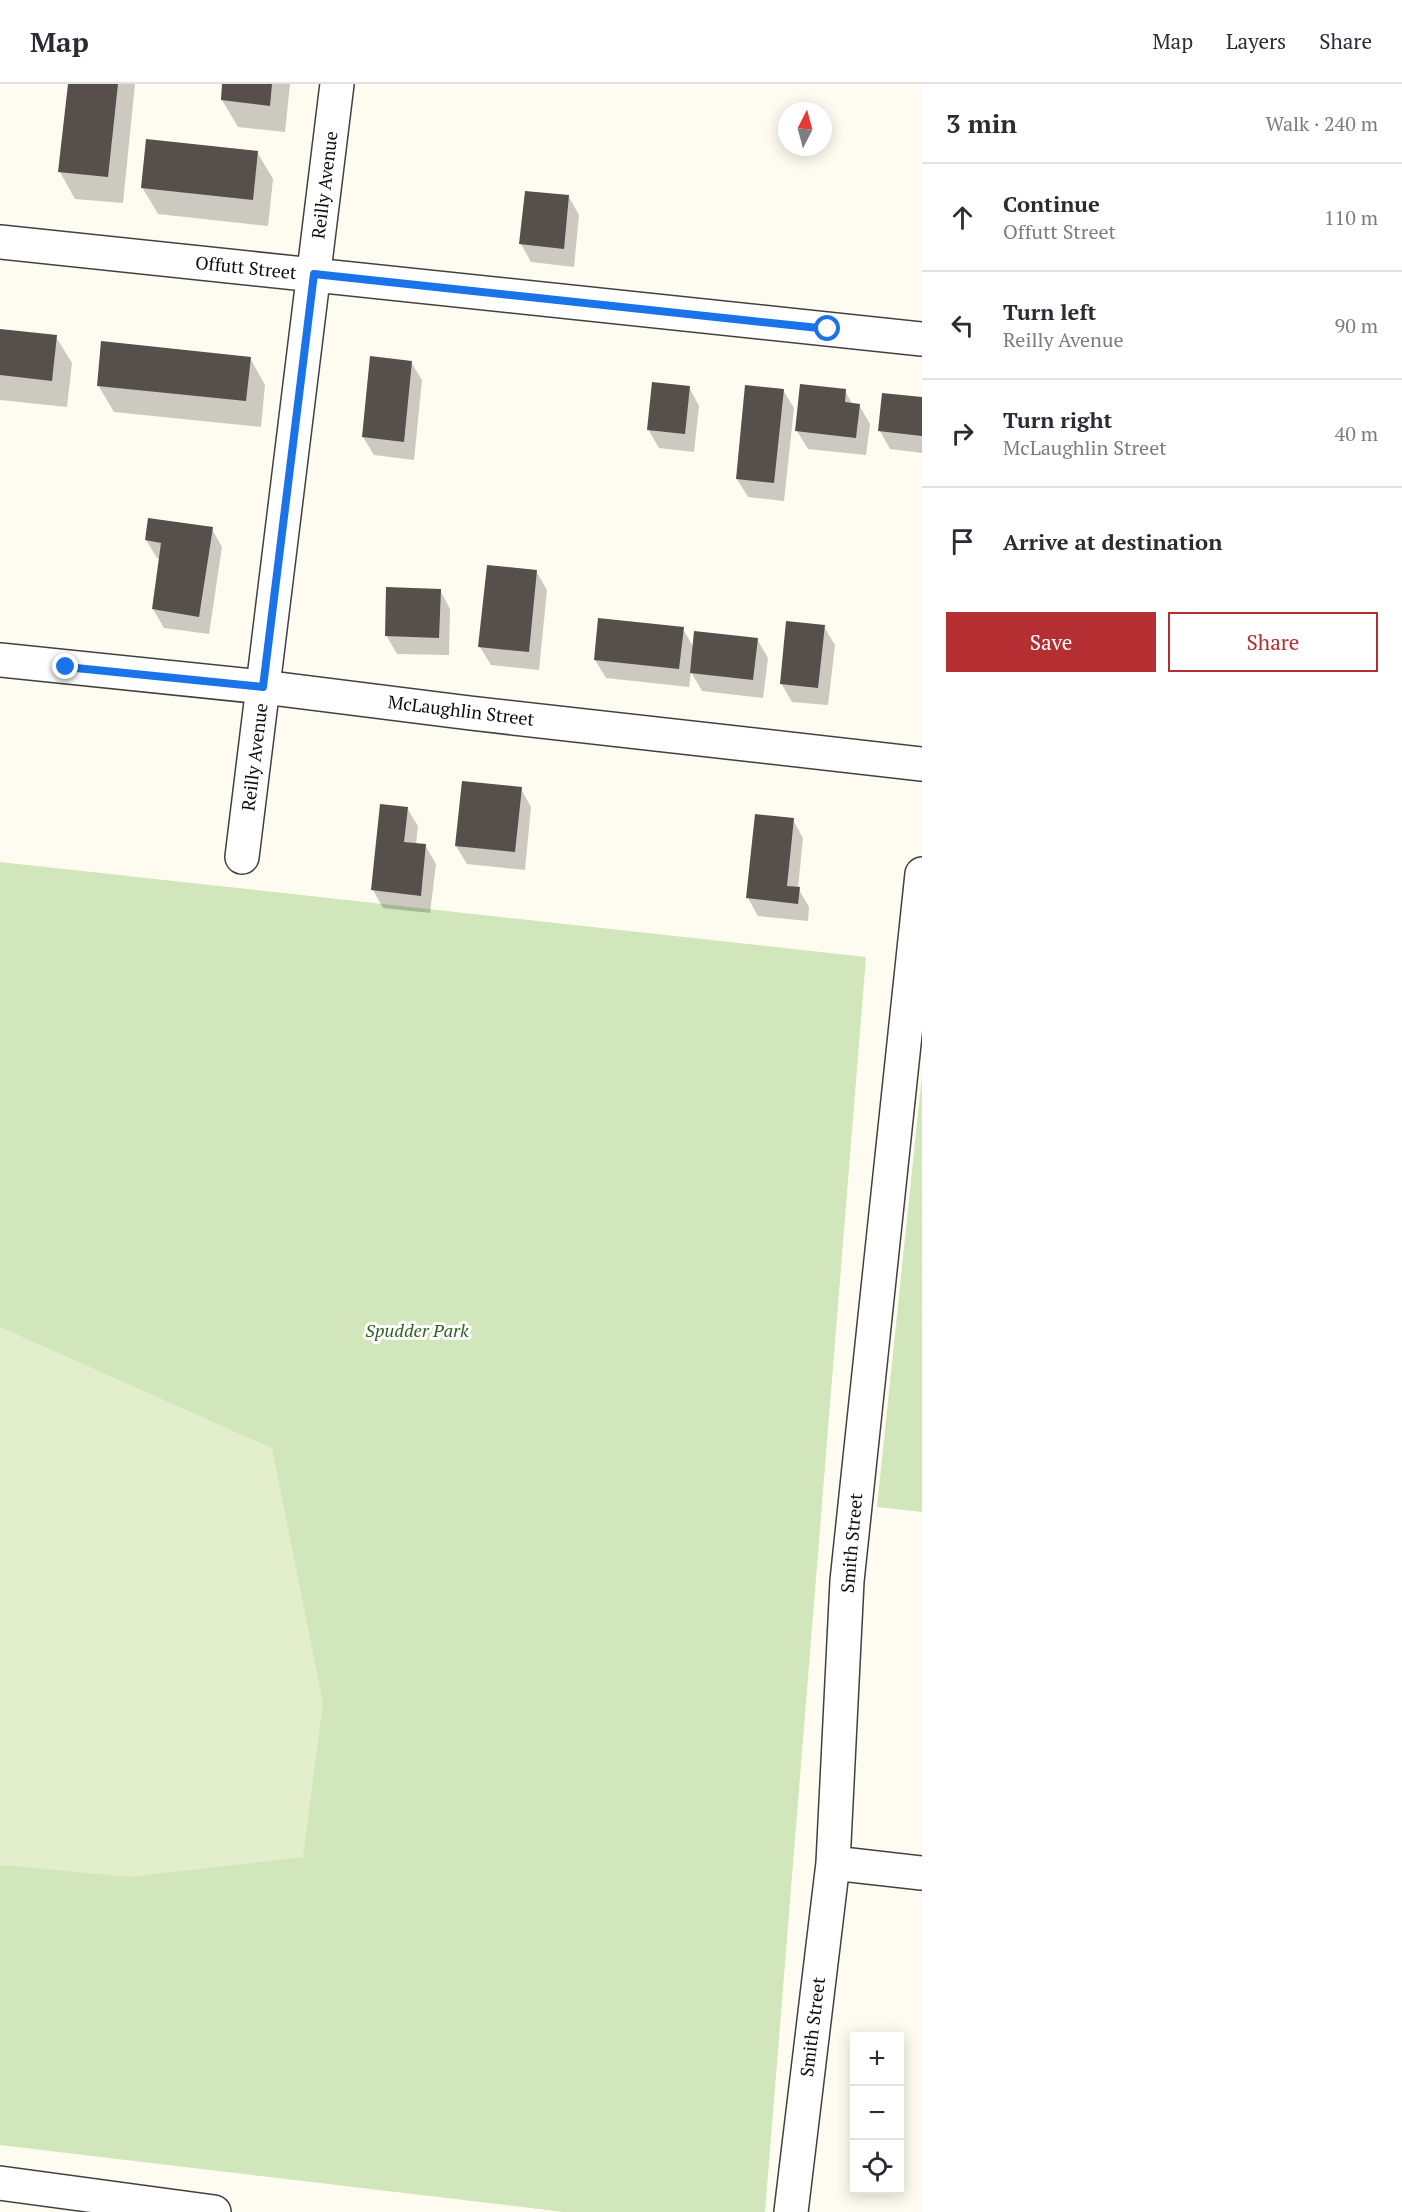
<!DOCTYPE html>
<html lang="en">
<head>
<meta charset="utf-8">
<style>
	:root { --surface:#fff; --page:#f7f7f7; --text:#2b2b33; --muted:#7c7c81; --line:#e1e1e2; --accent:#b52f32 }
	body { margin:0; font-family:"PT Serif",serif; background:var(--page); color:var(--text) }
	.controls { position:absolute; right:18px; bottom:18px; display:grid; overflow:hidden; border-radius:0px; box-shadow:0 3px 15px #0003 }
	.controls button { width:54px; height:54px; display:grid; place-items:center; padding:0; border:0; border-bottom:2px solid var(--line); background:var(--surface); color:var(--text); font:30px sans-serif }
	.compass { position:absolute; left:778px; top:18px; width:54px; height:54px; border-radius:50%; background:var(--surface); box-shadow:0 3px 15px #0003; rotate:6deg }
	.stop { position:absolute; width:18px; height:18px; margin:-14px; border:4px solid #1a73e8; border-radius:50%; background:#fff }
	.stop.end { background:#1a73e8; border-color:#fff; box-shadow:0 2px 6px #0008 }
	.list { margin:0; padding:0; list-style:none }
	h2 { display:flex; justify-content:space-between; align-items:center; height:78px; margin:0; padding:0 24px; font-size:26px }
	h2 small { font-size:20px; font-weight:400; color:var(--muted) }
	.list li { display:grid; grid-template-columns:39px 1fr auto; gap:18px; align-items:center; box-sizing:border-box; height:108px; padding:0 24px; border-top:2px solid var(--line) }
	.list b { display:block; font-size:22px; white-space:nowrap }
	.list p { margin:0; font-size:20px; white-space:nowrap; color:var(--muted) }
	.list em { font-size:20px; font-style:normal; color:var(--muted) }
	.actions { display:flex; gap:12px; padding:18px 24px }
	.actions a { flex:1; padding:14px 0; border:2px solid var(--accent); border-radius:0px; text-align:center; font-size:21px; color:var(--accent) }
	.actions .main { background:var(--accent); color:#fff }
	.icon { flex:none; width:33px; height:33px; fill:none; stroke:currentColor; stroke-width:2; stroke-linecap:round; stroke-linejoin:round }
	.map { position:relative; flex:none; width:922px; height:2128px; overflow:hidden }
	header { display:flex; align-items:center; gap:36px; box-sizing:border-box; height:84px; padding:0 30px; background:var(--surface); border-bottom:2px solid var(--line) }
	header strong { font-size:28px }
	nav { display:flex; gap:33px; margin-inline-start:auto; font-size:21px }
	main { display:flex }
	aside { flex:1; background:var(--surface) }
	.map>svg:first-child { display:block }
	.green { fill:#d1e6bb }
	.pitch { fill:#e2eecc }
	.shadow { fill:#0003 }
	.building { fill:#564f4b }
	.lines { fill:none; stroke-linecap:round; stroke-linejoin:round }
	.minor-casing { stroke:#414141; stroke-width:36 }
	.minor { stroke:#fff; stroke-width:33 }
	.route { stroke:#1a73e8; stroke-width:8 }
	.labels { text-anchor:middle; stroke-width:6; stroke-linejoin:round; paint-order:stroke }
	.street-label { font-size:18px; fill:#0e0e0e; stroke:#fff }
	.park-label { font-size:18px; font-style:italic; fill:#2e6222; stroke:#fff }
</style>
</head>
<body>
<header>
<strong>Map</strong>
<nav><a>Map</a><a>Layers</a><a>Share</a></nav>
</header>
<main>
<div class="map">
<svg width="922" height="2128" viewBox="0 0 922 2128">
	<rect width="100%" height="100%" fill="#fefcf0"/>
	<path class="green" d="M0 778 866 873 765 2128H564L0 2061Z
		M922 991V1428L877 1423Z"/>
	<path class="pitch" d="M0 1243 272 1364 323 1619 303 1773 130 1793 0 1781Z"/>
	<path class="shadow" d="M69 0H135L123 119 75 115 60 88Z
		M224 0H290L285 48 238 43 222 16Z
		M257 68 273 95 268 142 158 130 142 103Z
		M569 113 579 131 574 183 531 178 521 160Z
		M0 247 56 253 72 279 67 323 0 316Z
		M250 274 265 301 261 343 114 328 98 301Z
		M411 278 422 296 414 376 374 371 363 353Z
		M689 303 699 322 694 368 659 364 648 345Z
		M783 306 794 324 784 417 748 413 737 395Z
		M845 307 853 321H859L870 340 866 371 808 365 797 347Z
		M922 315V369L890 365 880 347Z
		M212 445 222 463 209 550 164 544 153 525 161 475 157 474 146 456Z
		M536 487 547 506 539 586 491 581 480 563Z
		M440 506 450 525 449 571 397 570 386 551Z
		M824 543 835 561 828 621 792 618 781 599Z
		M683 545 694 564 757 555 768 574 763 614 702 607 691 588 689 603 606 594 595 576Z
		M521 705 531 723 525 786 467 780 456 762Z
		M407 724 418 742 416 760 425 761 436 780 430 829 383 824 373 806Z
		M793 736 803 754 798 804 809 823 808 837 758 832 748 814Z"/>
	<path class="building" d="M68 0H118L108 93 58 88Z
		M222 0H272L270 22 221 16Z
		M146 55 258 67 253 116 141 104Z
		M525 107 569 111 564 165 519 160Z
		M0 245 57 251 52 297 0 291Z
		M101 257 251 273 246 317 97 302Z
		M370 272 412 277 404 358 362 353Z
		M652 298 690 302 685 350 647 346Z
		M800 300 846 305 845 318 860 320 856 354 795 347Z
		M745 301 784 305 774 399 736 395Z
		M882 309 922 313V352L878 347Z
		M148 434 213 443 199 533 152 525 161 459 145 456Z
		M487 481 537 486 529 568 478 563Z
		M386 503 441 505 439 554 385 552Z
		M598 534 684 543 679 585 594 576Z
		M786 537 825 541 818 604 780 600Z
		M694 547 758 554 753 596 690 589Z
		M462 697 522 703 515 768 455 762Z
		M380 720 408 723 404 758 426 760 421 812 371 806Z
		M755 730 794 734 787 802 800 803 798 820 746 814Z"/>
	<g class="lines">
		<defs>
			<path id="minor" d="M0 158 922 255
				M0 576 263 603 470 629 922 680
				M242 773 337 0
				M833 1779 922 1789
				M0 2099 214 2128
				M791 2128 833 1779 847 1497 922 790"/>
		</defs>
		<use href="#minor" class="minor-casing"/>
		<use href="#minor" class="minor"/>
	</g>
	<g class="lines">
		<path class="route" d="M66 583 263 603 314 190 828 245"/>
	</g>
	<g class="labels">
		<g class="street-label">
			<text transform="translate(325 101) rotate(-83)" y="6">Reilly Avenue</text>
			<text transform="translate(246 184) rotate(6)" y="6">Offutt Street</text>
			<text transform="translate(461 627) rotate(7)" y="6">McLaughlin Street</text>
			<text transform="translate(255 673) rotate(-83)" y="6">Reilly Avenue</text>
			<text transform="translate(852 1459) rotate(-85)" y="6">Smith Street</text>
			<text transform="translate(813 1943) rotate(-83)" y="6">Smith Street</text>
		</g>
		<g class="park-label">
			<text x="417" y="1253">Spudder Park</text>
		</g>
	</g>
</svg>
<div class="controls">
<button>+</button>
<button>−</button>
<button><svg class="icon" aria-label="locate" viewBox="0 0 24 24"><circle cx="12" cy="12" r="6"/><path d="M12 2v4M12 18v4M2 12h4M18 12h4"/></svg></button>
</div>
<svg class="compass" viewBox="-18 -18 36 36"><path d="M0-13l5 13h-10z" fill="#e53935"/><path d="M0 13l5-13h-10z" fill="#7c7c81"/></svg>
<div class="stop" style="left:828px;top:245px"></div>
<div class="stop end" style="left:66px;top:583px"></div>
</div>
<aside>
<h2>3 min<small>Walk · 240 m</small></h2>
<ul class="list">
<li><svg class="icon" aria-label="ahead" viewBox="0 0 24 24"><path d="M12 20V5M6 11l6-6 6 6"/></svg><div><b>Continue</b><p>Offutt Street</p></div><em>110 m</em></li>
<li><svg class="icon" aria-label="left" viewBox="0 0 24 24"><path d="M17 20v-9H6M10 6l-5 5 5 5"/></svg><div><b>Turn left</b><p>Reilly Avenue</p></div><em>90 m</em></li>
<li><svg class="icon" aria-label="right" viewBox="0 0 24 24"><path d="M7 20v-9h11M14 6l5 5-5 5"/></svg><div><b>Turn right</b><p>McLaughlin Street</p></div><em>40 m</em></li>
<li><svg class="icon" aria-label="arrive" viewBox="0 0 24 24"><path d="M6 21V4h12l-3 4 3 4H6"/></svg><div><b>Arrive at destination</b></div></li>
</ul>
<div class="actions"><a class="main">Save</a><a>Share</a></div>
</aside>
</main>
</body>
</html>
